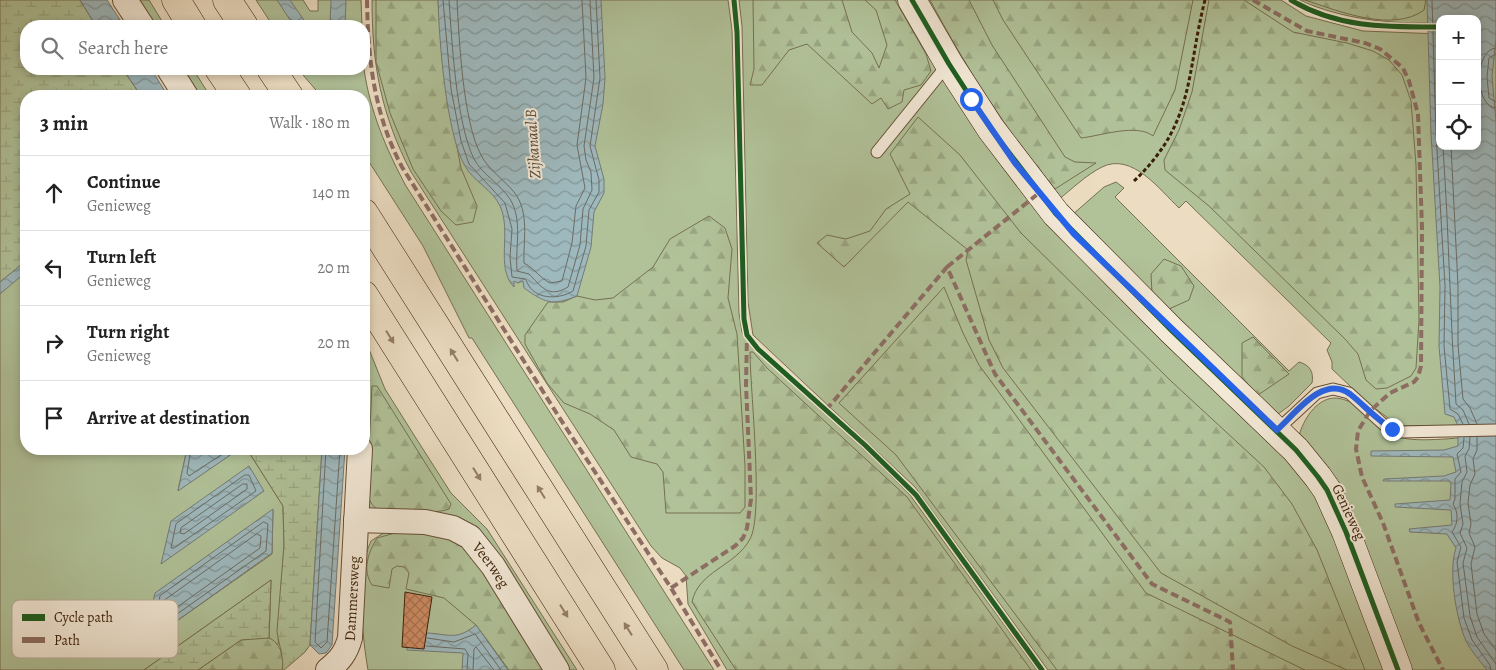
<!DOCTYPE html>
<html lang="en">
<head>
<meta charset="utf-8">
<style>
	:root { --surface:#fff; --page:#f6f6f6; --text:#222; --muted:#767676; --line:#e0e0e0 }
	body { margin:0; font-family:Alegreya,serif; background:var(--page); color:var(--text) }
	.controls { position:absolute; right:15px; top:15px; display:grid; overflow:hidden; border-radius:10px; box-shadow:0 2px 8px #0003 }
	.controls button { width:45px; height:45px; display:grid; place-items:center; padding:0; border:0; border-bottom:1px solid var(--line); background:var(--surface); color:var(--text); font:25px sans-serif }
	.stop { position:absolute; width:15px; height:15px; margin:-11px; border:4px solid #2563eb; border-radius:50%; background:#fff }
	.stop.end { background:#2563eb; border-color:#fff; box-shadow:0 1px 5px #0008 }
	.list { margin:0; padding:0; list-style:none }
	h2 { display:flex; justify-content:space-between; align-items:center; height:65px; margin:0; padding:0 20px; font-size:21px }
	h2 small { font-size:16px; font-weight:400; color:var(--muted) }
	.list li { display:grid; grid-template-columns:32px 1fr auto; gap:15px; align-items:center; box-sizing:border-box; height:75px; padding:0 20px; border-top:1px solid var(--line) }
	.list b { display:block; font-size:19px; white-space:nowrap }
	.list p { margin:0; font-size:16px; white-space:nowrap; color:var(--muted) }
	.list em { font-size:16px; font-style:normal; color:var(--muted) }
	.icon { flex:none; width:28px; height:28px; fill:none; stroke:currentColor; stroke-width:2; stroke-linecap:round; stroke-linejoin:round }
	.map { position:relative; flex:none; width:1496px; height:670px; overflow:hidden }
	.search { position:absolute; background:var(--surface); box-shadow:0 2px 8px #0003; left:20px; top:20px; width:350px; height:55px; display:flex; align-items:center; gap:12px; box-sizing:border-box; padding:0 18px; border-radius:20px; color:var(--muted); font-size:19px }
	.panel { position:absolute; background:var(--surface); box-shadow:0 2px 8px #0003; left:20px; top:90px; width:350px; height:365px; border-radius:20px }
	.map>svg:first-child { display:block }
	.grass { fill:#b1c299; stroke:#767050; fill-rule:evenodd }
	.forest { fill:url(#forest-firs); stroke:#767050 }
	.wetland { fill:url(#wetland-marsh); stroke:#767050 }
	.water { fill:url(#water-waves); stroke:#767b75; fill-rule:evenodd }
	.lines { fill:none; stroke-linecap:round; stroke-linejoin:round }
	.shore { stroke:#6c6c63; stroke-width:1 }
	.building { fill:url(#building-cross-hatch); stroke:#3b1e08 }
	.lane-casing { stroke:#674e36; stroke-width:13 }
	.street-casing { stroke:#674e36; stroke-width:26 }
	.secondary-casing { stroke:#3b1e08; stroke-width:29 }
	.highway-casing { stroke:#3b1e08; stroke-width:29 }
	.path { stroke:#3b1e08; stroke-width:3; stroke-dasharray:4 2.5; stroke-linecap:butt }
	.lane { stroke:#f3e9d7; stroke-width:11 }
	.street { stroke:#f3e9d7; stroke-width:24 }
	.secondary { stroke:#f3e9d7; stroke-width:28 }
	.highway { stroke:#ecddc2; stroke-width:28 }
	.quiet { stroke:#8d6e63; stroke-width:4; stroke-dasharray:8 4; stroke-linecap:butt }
	.cycleway-casing { stroke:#f3e9d7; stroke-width:8 }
	.cycleway { stroke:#1b5e20; stroke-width:5 }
	.oneway { fill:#947e65 }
	.route { stroke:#2563eb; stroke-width:6 }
	.labels { text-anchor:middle; stroke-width:4; stroke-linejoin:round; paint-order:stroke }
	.street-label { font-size:15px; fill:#3b1e08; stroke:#f3e9d7 }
	.water-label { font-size:16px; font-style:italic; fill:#594c3f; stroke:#f3e9d7 }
	.key { fill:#f3e9d7; stroke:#bcac99; stroke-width:1 }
	.key-label { font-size:14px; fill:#3b1e08 }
</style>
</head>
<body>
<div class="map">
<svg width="1496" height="670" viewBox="0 0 1496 670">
	<defs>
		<pattern id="forest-firs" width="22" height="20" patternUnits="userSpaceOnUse" patternTransform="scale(1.25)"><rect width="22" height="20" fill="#b1c299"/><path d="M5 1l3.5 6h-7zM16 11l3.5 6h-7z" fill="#99a682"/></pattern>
		<pattern id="wetland-marsh" width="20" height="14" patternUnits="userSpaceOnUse" patternTransform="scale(1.25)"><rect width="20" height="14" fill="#b1c299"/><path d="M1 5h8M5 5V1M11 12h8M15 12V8" fill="none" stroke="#99a682"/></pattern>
		<pattern id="water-waves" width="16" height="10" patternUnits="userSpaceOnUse" patternTransform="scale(1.25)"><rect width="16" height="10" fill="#9eb9be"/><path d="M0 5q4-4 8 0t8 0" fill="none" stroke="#829698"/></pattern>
		<pattern id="building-cross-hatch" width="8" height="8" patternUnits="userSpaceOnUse" patternTransform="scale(1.25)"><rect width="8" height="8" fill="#cf8c63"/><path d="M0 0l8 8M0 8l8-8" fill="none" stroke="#a97250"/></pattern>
	</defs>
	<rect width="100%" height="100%" fill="#ecddc2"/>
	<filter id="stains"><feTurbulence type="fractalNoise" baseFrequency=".004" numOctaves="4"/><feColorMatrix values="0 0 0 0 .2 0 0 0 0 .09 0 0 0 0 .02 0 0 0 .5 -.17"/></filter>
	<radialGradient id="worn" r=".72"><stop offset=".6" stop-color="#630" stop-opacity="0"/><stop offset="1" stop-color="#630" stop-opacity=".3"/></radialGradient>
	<path class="grass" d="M131 0H149L165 26H148Z
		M256 0H303L310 11H318V0H361L362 26H273Z
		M372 0H728L732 30 739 313 742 332 754 350 869 454 910 495 1037 670H727L688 604 686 576 680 568 662 558 651 546 411 172C381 114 372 65 372 0Z
		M739 0H898L947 82 1315 489 1388 670H1048L915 487 753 335 748 302 742 26Z
		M925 0H1281L1306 16 1363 31 1440 34V146H1477L1496 33V425L1399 426 1369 404 1332 369V362L1327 350 1331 343 1186 201 1179 208C1160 190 1132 152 1102 167 1086 175 1072 189 1058 200L1015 144Z
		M1299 0H1496L1477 19H1440V23C1390 24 1345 20 1299 0Z
		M175 69H193L210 96H192Z
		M298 69H364C370 111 386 149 406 186L714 670H684L472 338H469L423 246 364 154V96H321Z
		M1116 182 1124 188 1115 197 1289 371 1299 362C1310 365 1314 372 1312 383L1289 406 1278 414H1275L1072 215 1104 187Z
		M26 270V449H187L178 490 239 449H247L283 506 284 545 278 645 269 638 271 580 144 670H0V291ZM273 510 272 554 144 644Z
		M364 337 385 389 414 435 451 493 487 529 577 670H568L367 506V390L364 370Z
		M1334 398C1361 398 1380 432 1403 438 1423 443 1474 436 1496 435V670H1409L1299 436C1303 420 1316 399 1334 398Z
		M394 531 550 670H368C362 636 356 572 371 541L385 532Z"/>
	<path class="forest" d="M376 0H438L446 90 461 168 477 206 473 222 456 225 441 211 413 169 390 113 376 62Z
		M753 0H842L852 32 872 53 879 68 887 45 876 10 865 0H895L926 54 931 71 921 85 904 90 902 102 888 109 881 98 872 104 807 44 789 50 762 85H750L754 69Z
		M930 0H969L992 45 1065 157 1075 162 1096 163 1055 189C1007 132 965 66 930 0Z
		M993 0H1193L1175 90 1153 136C1137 123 1100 136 1081 138L1003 20Z
		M1209 0H1244L1293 32 1347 43 1373 51 1389 60 1402 75 1411 101 1416 165 1419 320 1416 368 1411 376 1387 388 1376 389 1366 380 1358 354 1345 339 1209 206 1165 170 1164 160 1179 130 1192 92Z
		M1305 0H1426L1424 10C1393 33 1338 11 1305 0Z
		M918 117 960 155 1021 233 1172 382 1264 467 1292 504 1317 550 1365 670H1347L1292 646 1161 573 1003 368 989 340 966 260 968 250 908 202 844 267 817 243 827 235 846 239 870 231 886 209 910 194 890 154Z
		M709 216 725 228 732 249 728 298 737 334 745 466V507L740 513H666L663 472 657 464 631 457 614 430 590 414 564 403 547 383 525 344V335L548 302H563L577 296 595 300 613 298 653 267 670 239Z
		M1164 259 1181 266 1194 286 1189 300 1169 309 1152 293 1151 274Z
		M944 287 963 333 979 365 1146 593 1305 670H1057L896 455 839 403Z
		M1253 337 1289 374 1258 395 1242 380V343Z
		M750 352H753L768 369 907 497 1031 670H736L692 602C698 571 736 566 750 539 764 515 750 388 750 352Z
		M372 386H377L451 504 449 509C435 514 390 515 378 509 371 506 369 499 367 493Z
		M395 533H436L470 547 548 670H509L476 625 444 598 406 589 409 573 404 567 397 566 392 569 389 588 372 585C362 570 368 553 377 538Z
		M256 638C260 638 265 637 269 638 280 642 286 660 282 670H198L241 640Z"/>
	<path class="wetland" d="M0 0H80L96 26H26V69H123L141 96H26V261L0 282Z
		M247 449H322L310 645 305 652 284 670H282C285 660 278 643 277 631L284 545 283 506Z
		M271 580 269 638 241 640 198 670H144Z"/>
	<path class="water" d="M80 0H107L124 26H96Z
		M277 0H290L308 26H294Z
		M331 0H346L345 26H330Z
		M438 0H601L605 78 603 104 595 146 604 179V193L594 212 591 247 577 296C552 306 545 303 524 288L523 281 518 283 514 281V287C495 268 512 231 500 206 493 190 473 181 465 166 446 134 439 39 438 0Z
		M1427 0H1496V39L1492 76 1496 122V670H1487C1480 661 1471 651 1466 641 1456 618 1448 571 1456 548L1447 534 1410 532 1409 529 1452 525 1451 510 1395 507V504L1450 500 1451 484 1449 481H1383L1384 479 1444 476 1456 472 1453 457 1371 456V451L1444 450 1458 446V426L1454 417 1445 414 1439 346 1440 287 1431 133ZM1440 19H1477V146H1440Z
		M123 69H151L168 96H141Z
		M26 261V272L0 294V282Z
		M187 449H239L178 491Z
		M322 449H345L332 645 326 653 319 654 310 645Z
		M249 466 264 491 161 564 171 521Z
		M273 509 272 553 143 645 155 593Z
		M476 625 508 670H462L463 653 407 650V636C413 635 420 632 427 633 449 634 456 641 476 625Z"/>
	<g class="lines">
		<path class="shore" d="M443 0 451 89 461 141 469 164 505 203 512 229 510 257 512 277 525 279C527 281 527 283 529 286 538 300 560 299 573 291L586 246 589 210 599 192V180L590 146 600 78 596 0
			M449 0C452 42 456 122 474 159 482 174 500 184 510 199 523 220 515 248 517 271L529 274C541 286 548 299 568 287L580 245 583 209 592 190 591 172 586 160 584 146 594 78 590 0
			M457 0C459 39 463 122 481 155 488 169 504 180 514 192 530 212 523 241 524 263 535 269 540 278 550 283L562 281 572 243 576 206 585 188 577 145 586 78 582 0
			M1432 0 1436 133 1445 286 1444 346 1450 409 1458 414 1463 424
			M1496 48C1474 49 1474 107 1496 108
			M1496 54 1489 58 1487 77 1489 98 1496 102
			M1443 146C1449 232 1450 318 1456 404L1463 410 1469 424
			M1451 146 1458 286V345L1463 399 1470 408 1477 424
			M1470 437 1469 449 1465 456 1467 472 1462 482 1460 504 1463 524 1460 533 1467 548 1463 563 1470 616 1477 637 1496 664
			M1477 437V450L1473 459 1475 474 1470 485 1468 503 1471 524 1469 533 1475 547 1471 564 1477 614 1484 634 1496 650
			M1464 438 1463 448 1457 454 1461 472 1455 479V499L1453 504C1459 513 1458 524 1452 532L1461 547 1457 562 1464 618 1472 640 1490 665 1491 670
			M191 449 187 473 189 476 230 449
			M326 449 315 642 321 648 327 642 340 449
			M245 475H249L256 491 174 548H171L176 524Z
			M243 484H247V489L184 534 180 533 181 528Z
			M264 522 268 524 266 551 156 629H153L160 596Z
			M257 534 261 536 260 548 166 615 162 614 165 600Z
			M427 638 454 642 475 634 501 670
			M426 646 465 649 468 654 467 670
			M473 670 474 649 476 647 494 670"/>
	</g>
	<path class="building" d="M405 592 432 597 424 649 402 647Z"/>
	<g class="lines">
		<defs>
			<path id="lane" d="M877 152 948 64
				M1277 430 1317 393 1333 389 1349 393 1383 424 1400 432 1496 430"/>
			<g id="street">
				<path d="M125 0 142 26"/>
				<path d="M169 69 186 96"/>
				<path id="s1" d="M356 520 425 522 453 528 470 537 493 566 557 670"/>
				<path id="s2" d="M328 670C340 660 346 653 350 638L360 449"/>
			</g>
			<path id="secondary" d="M912 0 949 64 991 129 1056 214 1172 331 1296 450 1318 477 1327 490 1346 532 1398 670"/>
			<path id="highway" d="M176 0 192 26
				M227 0 244 26
				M219 69 237 96
				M271 69 289 96
				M364 213 654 670
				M364 295 601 670"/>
		</defs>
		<use href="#lane" class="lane-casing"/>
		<use href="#street" class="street-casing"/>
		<use href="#secondary" class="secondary-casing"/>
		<use href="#highway" class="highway-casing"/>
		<path class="path" d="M1134 181C1195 123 1186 74 1205 0"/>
		<use href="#lane" class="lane"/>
		<use href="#street" class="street"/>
		<use href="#secondary" class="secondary"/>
		<use href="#highway" class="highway"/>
		<path class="quiet" d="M367 0C368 60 374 114 402 167L559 417 671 588 721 670
			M1253 0 1307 31 1365 43 1380 49 1403 68 1409 81 1418 114 1422 228 1421 366 1418 377 1414 382 1390 393 1370 411 1358 431 1356 449 1362 477 1383 523 1419 623 1443 670
			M947 267 1039 193
			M826 410 947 267 995 374 1152 584 1230 622 1233 670
			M671 588 735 546 743 538 747 528 751 499 746 385 747 335"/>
		<defs>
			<path id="cycleway" d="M734 0 737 32 744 319 747 335 758 349 866 446 916 495 1042 670
				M912 0 949 64 991 129 1056 214 1172 331 1296 450 1318 477 1327 490 1346 532 1398 670
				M1291 0C1337 28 1387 27 1440 27"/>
		</defs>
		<use href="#cycleway" class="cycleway-casing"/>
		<use href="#cycleway" class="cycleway"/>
	</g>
	<defs><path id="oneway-solid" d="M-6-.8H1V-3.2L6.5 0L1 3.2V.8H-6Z" transform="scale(1.25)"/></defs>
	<g class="oneway">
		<use href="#oneway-solid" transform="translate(390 337) rotate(58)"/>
		<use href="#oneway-solid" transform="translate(454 355) rotate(-122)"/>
		<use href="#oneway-solid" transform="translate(477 474) rotate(58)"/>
		<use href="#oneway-solid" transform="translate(541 492) rotate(-122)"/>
		<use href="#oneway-solid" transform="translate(564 611) rotate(58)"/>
		<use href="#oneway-solid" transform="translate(628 629) rotate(-122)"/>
	</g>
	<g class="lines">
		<path class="route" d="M971 99 1015 163 1074 234 1277 430C1295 414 1323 374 1350 394 1364 405 1376 419 1392 429"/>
	</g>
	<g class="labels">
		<g class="street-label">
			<text transform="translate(1349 512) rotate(65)" y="5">Genieweg</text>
			<text dy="5" stroke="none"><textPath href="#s1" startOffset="152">Veerweg</textPath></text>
			<text dy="5" stroke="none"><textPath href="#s2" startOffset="79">Dammersweg</textPath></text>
		</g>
		<g class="water-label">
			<text transform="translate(532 144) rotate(-94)" y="6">Zijkanaal B</text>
		</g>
	</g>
	<rect x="12" y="600" width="166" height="58" rx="8" class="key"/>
	<rect x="22" y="614" width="23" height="7" fill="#1b5e20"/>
	<rect x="22" y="637" width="23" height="6" fill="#8d6e63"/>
	<g class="key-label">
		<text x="54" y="622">Cycle path</text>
		<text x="54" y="645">Path</text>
	</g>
	<rect width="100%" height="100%" filter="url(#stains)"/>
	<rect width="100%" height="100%" fill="url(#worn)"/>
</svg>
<div class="controls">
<button>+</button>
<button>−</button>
<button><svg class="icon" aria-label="locate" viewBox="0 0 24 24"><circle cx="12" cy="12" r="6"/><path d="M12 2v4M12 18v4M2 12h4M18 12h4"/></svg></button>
</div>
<div class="stop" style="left:971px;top:99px"></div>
<div class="stop end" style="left:1392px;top:429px"></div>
<div class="search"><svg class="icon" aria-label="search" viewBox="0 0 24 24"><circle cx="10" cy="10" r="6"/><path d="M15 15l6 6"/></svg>Search here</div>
<section class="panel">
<h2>3 min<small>Walk · 180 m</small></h2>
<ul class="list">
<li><svg class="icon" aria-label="ahead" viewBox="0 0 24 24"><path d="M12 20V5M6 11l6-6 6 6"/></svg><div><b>Continue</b><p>Genieweg</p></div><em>140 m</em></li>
<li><svg class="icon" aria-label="left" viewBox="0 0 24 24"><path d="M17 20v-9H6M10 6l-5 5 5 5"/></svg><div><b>Turn left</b><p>Genieweg</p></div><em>20 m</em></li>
<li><svg class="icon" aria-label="right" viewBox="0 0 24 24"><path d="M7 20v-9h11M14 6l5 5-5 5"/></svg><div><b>Turn right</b><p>Genieweg</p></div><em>20 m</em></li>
<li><svg class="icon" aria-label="arrive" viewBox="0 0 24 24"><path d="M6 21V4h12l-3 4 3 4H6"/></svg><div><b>Arrive at destination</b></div></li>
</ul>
</section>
</div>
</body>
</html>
